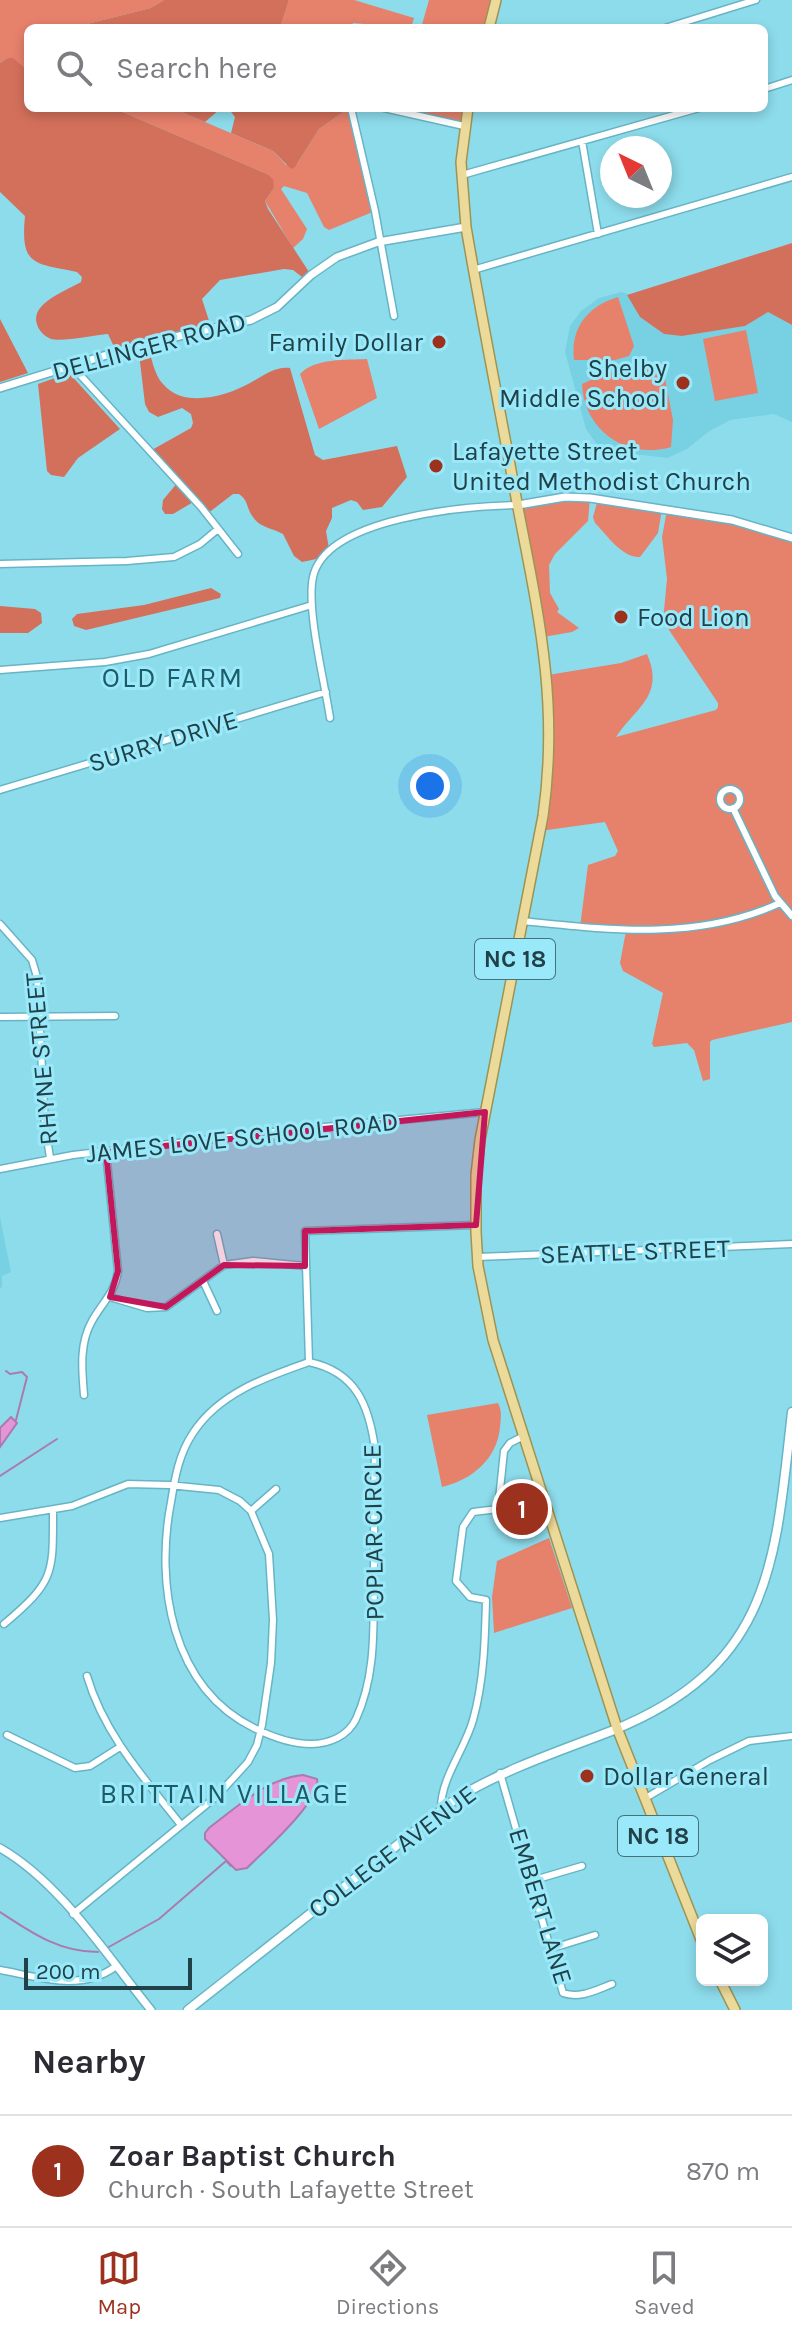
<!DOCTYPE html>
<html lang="en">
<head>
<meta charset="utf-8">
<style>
	:root { --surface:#fff; --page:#f2f2f3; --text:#2b2b33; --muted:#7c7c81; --line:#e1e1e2; --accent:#9c321e }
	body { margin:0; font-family:Karla,sans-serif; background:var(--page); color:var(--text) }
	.controls { position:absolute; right:24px; bottom:24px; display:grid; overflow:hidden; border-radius:12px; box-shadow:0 4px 12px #0003 }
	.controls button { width:72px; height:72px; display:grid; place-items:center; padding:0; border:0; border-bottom:2px solid var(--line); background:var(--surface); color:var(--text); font:40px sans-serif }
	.compass { position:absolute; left:600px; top:136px; width:72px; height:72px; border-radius:50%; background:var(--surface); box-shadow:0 4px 12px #0003; rotate:317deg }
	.scale { position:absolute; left:24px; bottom:20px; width:168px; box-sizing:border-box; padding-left:8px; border:4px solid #204148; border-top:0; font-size:22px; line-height:28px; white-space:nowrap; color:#204148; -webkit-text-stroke:6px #9ae9fa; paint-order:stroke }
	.you { position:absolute; left:430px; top:786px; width:28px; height:28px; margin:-20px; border:6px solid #fff; border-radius:50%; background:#1a73e8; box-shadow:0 0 0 12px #1a73e833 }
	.badge { display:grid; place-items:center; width:52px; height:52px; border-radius:50%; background:var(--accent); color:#fff; font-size:26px; font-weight:700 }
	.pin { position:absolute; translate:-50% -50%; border:4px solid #fff; box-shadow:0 2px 8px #0006 }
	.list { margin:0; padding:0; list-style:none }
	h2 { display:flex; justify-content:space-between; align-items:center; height:104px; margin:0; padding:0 32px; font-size:34px }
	h2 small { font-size:26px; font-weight:400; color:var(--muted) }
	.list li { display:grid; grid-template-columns:52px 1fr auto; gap:24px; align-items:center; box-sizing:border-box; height:112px; padding:0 32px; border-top:2px solid var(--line) }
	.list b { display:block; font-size:30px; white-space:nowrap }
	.list p { margin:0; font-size:26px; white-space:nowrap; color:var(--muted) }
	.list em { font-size:26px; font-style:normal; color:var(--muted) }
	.icon { flex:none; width:44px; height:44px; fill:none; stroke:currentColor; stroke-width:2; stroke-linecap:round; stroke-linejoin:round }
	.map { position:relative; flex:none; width:792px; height:2010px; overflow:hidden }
	.search { position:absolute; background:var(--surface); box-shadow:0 4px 12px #0003; left:24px; right:24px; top:24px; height:88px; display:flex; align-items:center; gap:20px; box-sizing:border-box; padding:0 28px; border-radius:12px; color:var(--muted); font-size:30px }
	.sheet { height:216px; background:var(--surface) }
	nav { display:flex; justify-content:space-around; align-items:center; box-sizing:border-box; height:112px; border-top:2px solid var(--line); background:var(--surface); font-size:22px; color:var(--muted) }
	nav a { display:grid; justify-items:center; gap:4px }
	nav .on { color:var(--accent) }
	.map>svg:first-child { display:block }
	.built { fill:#78d0e3 }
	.green { fill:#e6816c }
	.forest { fill:#d3705b }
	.water { fill:#e594d8; stroke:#aa7bad; stroke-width:2 }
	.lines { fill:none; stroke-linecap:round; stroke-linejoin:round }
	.stream { stroke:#aa7bad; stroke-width:2 }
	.minor-casing { stroke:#67b4c5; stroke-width:9 }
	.tertiary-casing { stroke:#67b4c5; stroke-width:10 }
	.secondary-casing { stroke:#67b4c5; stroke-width:11 }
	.primary-casing { stroke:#9d9453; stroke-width:12 }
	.minor { stroke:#fff; stroke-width:6 }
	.tertiary { stroke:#fff; stroke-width:7 }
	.secondary { stroke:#fff; stroke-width:8 }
	.primary { stroke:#ecda9b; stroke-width:9 }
	.marked { fill:#c2185b; fill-opacity:0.2; stroke:#c2185b; stroke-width:6; stroke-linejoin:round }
	.poi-dot { fill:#9c321e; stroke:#9ae9fa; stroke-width:3 }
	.labels { text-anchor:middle; stroke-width:6; stroke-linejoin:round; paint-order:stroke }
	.shield { fill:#9ae9fa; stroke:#45737d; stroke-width:2 }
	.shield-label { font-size:24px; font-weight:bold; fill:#204148 }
	.poi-label { font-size:26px; fill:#204148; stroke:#9ae9fa; text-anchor:start }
	.street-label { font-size:26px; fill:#204148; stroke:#9ae9fa }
	.neighbourhood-label { font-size:28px; letter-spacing:2px; fill:#1d5b67; stroke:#9ae9fa }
</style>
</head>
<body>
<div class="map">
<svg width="792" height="2010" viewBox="0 0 792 2010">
	<rect width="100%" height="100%" fill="#8ddcec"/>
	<path class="built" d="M621 292 626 293 640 317 664 334 682 336 745 326 768 312 792 325V422L774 414 730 420 708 432 687 449 667 458 601 450 586 429 565 352 570 326 581 311 599 298Z
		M0 1217 11 1272 2 1276V1287L0 1288Z"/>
	<path class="green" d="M0 0H164L151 8 71 28H28V71L8 58 0 63Z
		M289 0H354L414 18 411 28 353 23 351 28H280Z
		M429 0H496L489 28H421Z
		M113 108H172L273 151 286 165 297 164 319 129 349 108 375 211 329 230 324 227 307 193 284 186 281 189 307 229 303 239 293 248 265 201 274 188 267 174Z
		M384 108H468L464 126Z
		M618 297 634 346 629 356 615 360H574C570 328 588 306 618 297Z
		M746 330 758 393 715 401 703 339Z
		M367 359 377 398 319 429 300 374C315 358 346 360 367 359Z
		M662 363 673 420 671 447C627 460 584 431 582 384L606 373Z
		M590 498 588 521 555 554 549 565 550 593 559 609 557 612 579 628 572 632 543 637 518 505Z
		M598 499 662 509 658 533 640 557C622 558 607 535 595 523L593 517Z
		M667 510 702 515 792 538V1022L712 1040 710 1042V1079L703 1081 694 1050 687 1043 654 1047 652 1044 663 993 623 971 620 963 626 931 580 927 588 865 615 856 618 851 605 822 540 831 543 815 548 675 621 663 647 654C665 696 636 707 616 737L716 710 718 707V703L663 621 667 579 662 537Z
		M498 1403C502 1410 501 1418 500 1427 497 1460 471 1480 442 1487L427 1415Z
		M549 1538 572 1608 494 1633 492 1597 497 1561Z"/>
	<path class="forest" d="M164 0H289L280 28H71L151 8Z
		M8 58H13L28 71V108H113L267 174 273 179 274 188 265 201 268 209 311 275 306 280 293 270 284 269 220 280 202 299 211 327 147 343C151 355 154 375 163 384 183 409 227 396 250 383 263 376 275 366 290 368L315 455 323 460 397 446 407 477 382 507 363 510 357 502 351 500 332 508V518L326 531 329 549 321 558 302 562 294 556 283 534C273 528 260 528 253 517 246 508 249 501 239 494H233L207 514 195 501 173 514H165L162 509 163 500 178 482 150 451 191 428 193 423 191 414 182 408 158 417 149 412 145 404 138 345 116 351 108 334C94 335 63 342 51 339 46 337 40 332 38 327 27 304 66 291 81 282L82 277 77 272C35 263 20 267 25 216L0 192V63Z
		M172 108H349L319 129 295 167 291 169 273 151 231 133 235 117 228 108 220 109 205 122Z
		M792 243V325L768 312 745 326 682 336 664 334 640 317 627 295Z
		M0 319 28 373 0 382Z
		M69 373 120 429 78 458 64 477 51 475 47 471 38 384Z
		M211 588 221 594 220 598 86 630 74 626 72 619 77 614 144 605Z
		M0 606 35 609 41 613 42 623 28 633H0Z"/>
	<path class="water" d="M11 1417 17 1423 0 1447V1428Z
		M303 1775 317 1779C322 1800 263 1852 247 1868L236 1870 205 1839V1833L209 1828C237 1807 267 1778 303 1775Z"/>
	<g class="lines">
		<path class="stream" d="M6 1371 10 1374 22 1372 27 1377 16 1420
			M0 1476 57 1439
			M0 1912C32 1933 59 1952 98 1952
			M107 1948 159 1919 226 1861 231 1866"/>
		<defs>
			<path id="minor" d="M665 28 756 0
				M764 89 792 80
				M351 108 375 211 394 316
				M384 108 464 126
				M582 141 598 234
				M462 175 699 108
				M473 270 792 177
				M71 365 201 507 238 554
				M0 564 127 561 174 557 200 544 218 529
				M0 670 105 662 149 654 312 605
				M330 718C325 684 306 609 313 577 326 517 467 506 518 505
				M720 799a10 10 0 1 1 20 0a10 10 0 1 1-20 0Z
				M0 790 326 692
				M733 808 775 896 792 916
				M522 921C610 930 697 941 780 903
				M0 924 32 960 37 977 45 1125 50 1158
				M0 1017 115 1016
				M0 1169 73 1155 282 1131 485 1112
				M217 1234 224 1265
				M477 1257 792 1244
				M203 1281 217 1311
				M110 1297 147 1308 166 1307 224 1265 253 1261 305 1266
				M309 1362C356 1372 369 1405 375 1449 374 1491 374 1534 374 1576 373 1624 377 1673 356 1719 348 1736 329 1744 311 1744 290 1744 272 1737 254 1728 171 1687 155 1584 171 1502 175 1477 179 1454 193 1433 219 1393 266 1377 309 1362Z
				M309 1362 305 1231 476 1225
				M84 1395C82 1370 79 1344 92 1321 102 1303 115 1293 118 1271L106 1152
				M251 1511 276 1489
				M0 1518 72 1506 128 1484 169 1485 219 1490 240 1501 251 1511 269 1554 273 1620 271 1663 262 1725 257 1745 248 1762 217 1796 73 1914
				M4 1624C55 1581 53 1574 53 1510
				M87 1676C104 1734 144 1778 181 1825
				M7 1735 75 1768 90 1766 120 1747
				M500 1773 563 1993C580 1999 596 1990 612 1984
				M644 1799 710 1760 749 1741 792 1736
				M441 1808C441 1778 465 1749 473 1720 484 1681 485 1640 486 1600L470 1597 456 1581 463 1527 473 1512 498 1509 504 1451 510 1443 522 1437
				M531 1881 582 1866
				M550 1949 595 1935
				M0 1970C39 1977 80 1992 115 1967"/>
			<path id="tertiary" d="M0 388 139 345 251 320 277 307 311 275 337 257 378 242 466 227
				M518 505 565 497 590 498 732 520 792 538
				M0 1848C60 1882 107 1956 151 2010"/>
			<path id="secondary" d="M188 2010 457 1798C507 1768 560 1751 614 1730 773 1665 775 1562 792 1412"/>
			<path id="primary" d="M489 28 496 0
				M468 108 461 162 466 227C482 321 501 415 518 508 539 616 559 705 543 816L480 1140 476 1175V1232L478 1266 493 1340 617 1728 702 1942
				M720 1980 735 2010"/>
		</defs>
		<use href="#minor" class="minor-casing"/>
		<use href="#tertiary" class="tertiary-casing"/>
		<use href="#secondary" class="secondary-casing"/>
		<use href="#primary" class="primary-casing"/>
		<use href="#minor" class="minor"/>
		<use href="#tertiary" class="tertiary"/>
		<use href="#secondary" class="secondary"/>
		<use href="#primary" class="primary"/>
	</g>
	<path class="marked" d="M485 1112 476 1225 305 1231V1266L224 1265 166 1307 110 1297 118 1271 106 1152Z"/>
	<g class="poi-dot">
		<circle cx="439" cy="342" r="8"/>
		<circle cx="683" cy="383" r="8"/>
		<circle cx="436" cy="466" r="8"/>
		<circle cx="621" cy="617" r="8"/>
		<circle cx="587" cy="1776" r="8"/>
	</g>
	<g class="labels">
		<g class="shield">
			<rect x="475" y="939" width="80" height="40" rx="6"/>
			<rect x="618" y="1816" width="80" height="40" rx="6"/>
		</g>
		<g class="shield-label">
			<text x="515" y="967">NC 18</text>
			<text x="658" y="1844">NC 18</text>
		</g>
		<g class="poi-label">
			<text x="423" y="351" text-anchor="end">Family Dollar</text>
			<text x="667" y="377" text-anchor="end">Shelby<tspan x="667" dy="30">Middle School</tspan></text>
			<text x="452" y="460">Lafayette Street<tspan x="452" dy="30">United Methodist Church</tspan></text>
			<text x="637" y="626">Food Lion</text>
			<text x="603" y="1785">Dollar General</text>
		</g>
		<g class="street-label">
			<text transform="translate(149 346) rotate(-15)" y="9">DELLINGER ROAD</text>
			<text transform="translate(163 741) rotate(-17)" y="9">SURRY DRIVE</text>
			<text transform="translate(41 1059) rotate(-95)" y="9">RHYNE STREET</text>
			<text transform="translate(242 1137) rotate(-6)" y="9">JAMES LOVE SCHOOL ROAD</text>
			<text transform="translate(635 1251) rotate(-2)" y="9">SEATTLE STREET</text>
			<text transform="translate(373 1532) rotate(-91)" y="9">POPLAR CIRCLE</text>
			<text transform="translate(392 1851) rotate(-37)" y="9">COLLEGE AVENUE</text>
			<text transform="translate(541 1906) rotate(73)" y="9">EMBERT LANE</text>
		</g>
		<g class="neighbourhood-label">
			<text x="173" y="687">OLD FARM</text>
			<text x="225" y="1803">BRITTAIN VILLAGE</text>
		</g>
	</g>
</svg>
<div class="controls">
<button><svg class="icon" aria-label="layers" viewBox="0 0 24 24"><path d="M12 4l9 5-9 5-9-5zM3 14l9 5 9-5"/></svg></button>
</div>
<svg class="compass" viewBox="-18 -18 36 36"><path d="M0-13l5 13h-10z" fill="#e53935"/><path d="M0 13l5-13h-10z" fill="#7c7c81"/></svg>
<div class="scale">200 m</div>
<div class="you"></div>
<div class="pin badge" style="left:522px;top:1509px">1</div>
<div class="search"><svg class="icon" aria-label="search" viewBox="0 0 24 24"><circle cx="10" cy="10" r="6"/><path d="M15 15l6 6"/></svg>Search here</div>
</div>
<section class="sheet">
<h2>Nearby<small></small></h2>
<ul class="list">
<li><span class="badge">1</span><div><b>Zoar Baptist Church</b><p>Church · South Lafayette Street</p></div><em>870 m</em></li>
</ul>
</section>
<nav>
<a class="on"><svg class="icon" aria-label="map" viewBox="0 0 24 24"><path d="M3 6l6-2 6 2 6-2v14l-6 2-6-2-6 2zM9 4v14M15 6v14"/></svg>Map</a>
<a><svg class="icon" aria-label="directions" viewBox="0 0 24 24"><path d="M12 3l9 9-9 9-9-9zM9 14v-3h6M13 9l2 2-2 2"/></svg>Directions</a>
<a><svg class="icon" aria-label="saved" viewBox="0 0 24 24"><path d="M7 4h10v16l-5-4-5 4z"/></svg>Saved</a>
</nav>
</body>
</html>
